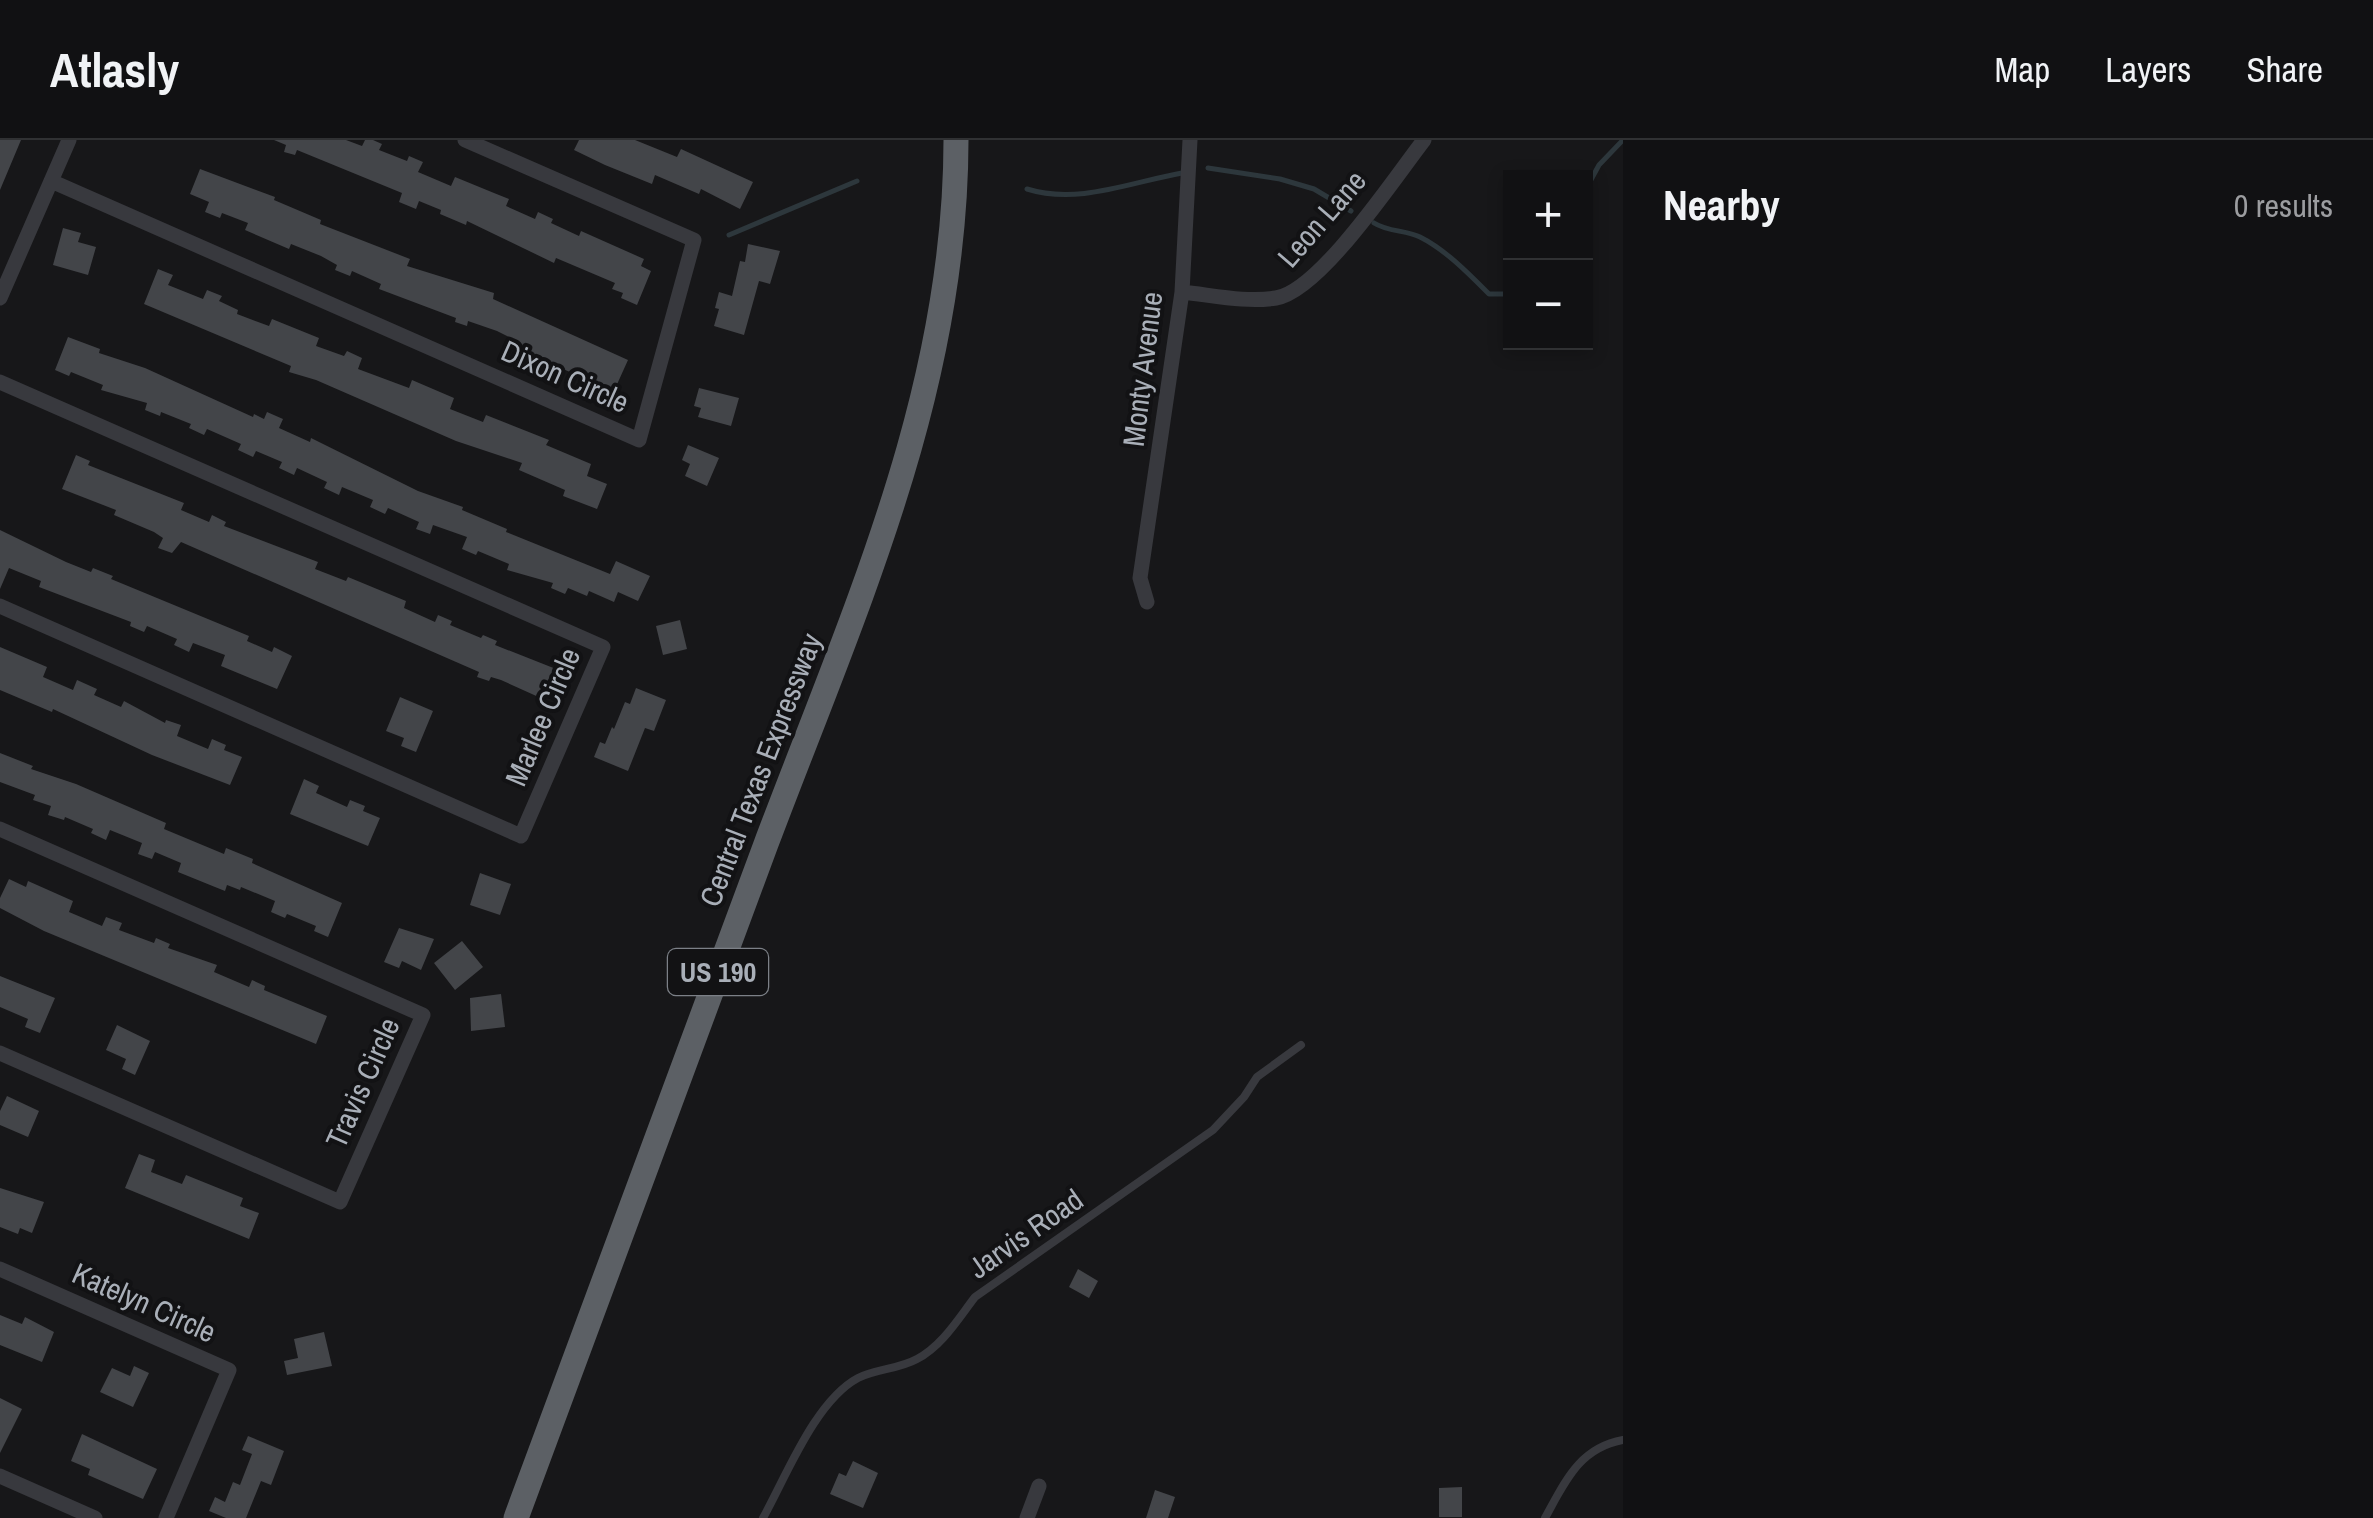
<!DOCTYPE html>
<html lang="en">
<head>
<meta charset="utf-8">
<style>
	:root { --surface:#111113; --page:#1a1a1c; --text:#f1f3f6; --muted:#9c9da0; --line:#303133 }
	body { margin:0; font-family:"Archivo Narrow",sans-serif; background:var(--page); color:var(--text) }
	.controls { position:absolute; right:30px; top:30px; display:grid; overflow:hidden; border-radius:0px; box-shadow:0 5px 15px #0003 }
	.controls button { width:90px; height:90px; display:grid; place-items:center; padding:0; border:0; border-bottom:2px solid var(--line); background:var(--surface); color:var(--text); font:50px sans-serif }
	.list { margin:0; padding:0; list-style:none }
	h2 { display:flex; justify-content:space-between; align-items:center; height:130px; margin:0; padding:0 40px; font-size:42px }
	h2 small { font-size:32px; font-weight:400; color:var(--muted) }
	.map { position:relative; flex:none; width:1623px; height:1378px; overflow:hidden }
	header { display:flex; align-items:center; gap:60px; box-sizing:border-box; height:140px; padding:0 50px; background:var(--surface); border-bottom:2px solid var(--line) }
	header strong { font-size:48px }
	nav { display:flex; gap:55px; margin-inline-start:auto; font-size:35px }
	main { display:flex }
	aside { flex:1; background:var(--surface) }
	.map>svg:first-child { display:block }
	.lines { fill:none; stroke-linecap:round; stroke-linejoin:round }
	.stream { stroke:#2d373c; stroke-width:5 }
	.building { fill:#434549 }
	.service { stroke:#38393e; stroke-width:8 }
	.minor { stroke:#38393e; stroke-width:15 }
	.trunk { stroke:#5c6065; stroke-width:25 }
	.labels { text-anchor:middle; stroke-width:8; stroke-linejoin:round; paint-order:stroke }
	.shield { fill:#121214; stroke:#7c8087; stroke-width:2.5 }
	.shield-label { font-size:28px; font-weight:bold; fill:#a9afb8 }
	.street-label { font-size:30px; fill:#a9afb8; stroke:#121214 }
</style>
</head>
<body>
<header>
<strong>Atlasly</strong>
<nav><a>Map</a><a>Layers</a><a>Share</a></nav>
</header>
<main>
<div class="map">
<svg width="1623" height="1378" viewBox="0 0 1623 1378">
	<rect width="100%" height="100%" fill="#171719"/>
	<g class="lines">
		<path class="stream" d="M1208 28 1280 39 1314 49 1351 71
			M1027 49C1078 65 1131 42 1182 33
			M1586 49 1599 25 1623 0
			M1374 83C1388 92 1406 90 1420 97 1446 110 1469 134 1489 154H1510
			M729 95 857 41"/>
	</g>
	<path class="building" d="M0 0H21L0 50Z
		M274 0H346L362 6 365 0H373L382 4 379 10 407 21 409 16 423 22 418 32 451 46 455 37 494 53 509 59 506 66 535 79 538 72 553 79 551 83 579 96 581 91 644 119 641 126 651 131 637 165 621 158 623 153 612 149 615 143 556 118 554 123 467 81 466 85 440 74 441 70 419 61 416 69 399 62 402 53 297 10 295 15 284 12 286 5Z
		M579 0H635L677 17 681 9 753 42 740 69 701 49 699 54 655 35 652 44 605 25 574 10Z
		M200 29 275 57 274 60 321 80 320 84 410 119 407 126 494 153 493 159 628 220 614 251 512 207 515 200 497 191 468 181 467 186 455 182 456 178 379 149 381 144 352 131 350 136 335 130 337 125 321 116 291 104 289 109 245 90 248 83 222 73 220 78 205 72 209 62 190 54Z
		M63 88 81 93 78 102 96 107 88 135 53 125Z
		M748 104 780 111 770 144 759 141 744 195 714 186 719 169 715 168 719 152 732 156 740 121 745 122Z
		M158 129 173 135 168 145 203 159 207 150 222 156 219 161 238 170 237 174 269 186 272 179 319 198 316 206 344 216 347 211 362 218 358 229 409 248 412 240 454 258 450 269 483 282 486 275 549 300 546 305 591 324 587 336 607 344 597 369 563 356 565 350 519 330 522 323 456 301 316 240 289 232 291 226 144 164Z
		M68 197 100 209 99 213 145 228 253 277 254 274 264 279 267 272 283 279 279 288 310 302 311 298 418 351 463 367 462 370 507 389 506 392 610 434 616 421 650 436 638 461 618 452 614 462 589 451 587 456 568 448 565 454 551 448 553 443 507 430 509 424 478 411 476 415 462 409 467 397 433 385 430 394 416 389 419 382 388 368 385 374 370 367 373 360 342 347 339 355 324 348 327 342 297 328 294 335 279 328 282 322 256 311 253 317 238 310 241 304 207 289 204 295 189 288 191 284 161 272 160 276 145 270 147 263 101 250 103 245 71 232 69 236 55 230Z
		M699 248 739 258 731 286 698 277 701 268 694 266Z
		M688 305 719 318 707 346 685 336 690 324 682 320Z
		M76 315 90 321 88 325 184 363 181 370 209 382 212 375 226 382 224 386 318 422 315 429 346 441 348 437 406 461 404 468 435 482 438 475 452 481 450 485 481 498 483 495 497 501 495 505 556 529 543 559 501 540 491 537 489 541 477 537 479 532 181 402 172 413 158 408 163 398 154 392 114 375 116 370 62 349Z
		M0 390 66 422 91 432 93 428 113 436 111 439 249 496 247 501 272 512 274 507 292 516 277 549 221 526 225 515 193 503 189 512 174 505 177 499 147 486 144 492 130 486 131 482 39 447 41 441 9 428 0 449Z
		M680 480 687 509 663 515 656 486Z
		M0 507 47 527 43 537 73 550 77 540 97 549 94 555 121 567 124 561 165 583 166 580 181 585 177 596 208 609 212 599 226 605 224 610 242 617 230 645 152 615 53 569 52 572 0 550Z
		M636 548 666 560 654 591 645 588 628 631 594 617 600 602 605 604 612 587 614 589 625 562 630 564Z
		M400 557 433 571 416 612 401 606 404 598 386 591Z
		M0 613 33 626 31 629 76 644 166 683 164 689 224 714 226 708 253 719 252 723 342 763 328 797 314 791 316 786 287 774 285 778 271 772 275 761 241 747 240 750 227 745 225 751 215 747 178 732 181 723 155 712 152 719 138 714 142 703 110 690 106 700 91 693 93 689 65 677 64 680 48 675 51 666 33 660 35 655 0 642Z
		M304 639 319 646 316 653 347 667 350 660 365 666 363 671 380 678 368 706 290 674Z
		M480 733 511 744 500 775 470 765Z
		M9 739 26 747 28 741 73 761 69 772 102 786 106 777 122 783 119 790 154 803 156 798 170 804 168 808 217 825 214 832 249 847 252 840 265 846 264 850 327 876 316 904 44 791 0 768V758Z
		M399 788 434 799 421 830 402 821 399 828 384 822Z
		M462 801 483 827 455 850 434 823Z
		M0 836 55 858 40 893 25 887 28 879 0 867Z
		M501 854 505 887 471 891 470 858Z
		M117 885 150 901 135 935 122 929 126 919 106 910Z
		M7 956 39 971 28 997 0 985V971Z
		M139 1014 155 1020 151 1032 182 1044 186 1035 243 1058 240 1066 259 1073 249 1099 125 1048Z
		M0 1048 44 1062 32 1093 20 1088 18 1094 0 1087Z
		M1078 1129 1098 1141 1089 1158 1069 1147Z
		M0 1175 22 1184 25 1177 54 1192 42 1222 0 1205Z
		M324 1192 332 1226 287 1235 284 1221 298 1218 294 1199Z
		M134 1226 149 1233 133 1267 100 1252 112 1228 130 1236Z
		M0 1258 22 1269 0 1313Z
		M82 1294 157 1329 143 1359 88 1335 90 1329 71 1321Z
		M248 1296 284 1311 271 1345 261 1341 246 1378H226L209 1371 215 1357 225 1362 233 1342 240 1345 252 1314 242 1310Z
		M853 1321 878 1333 863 1368 830 1354 839 1333 846 1336Z
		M1462 1347V1377H1439V1348Z
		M1155 1350 1175 1357 1168 1378H1146Z"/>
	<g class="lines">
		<path class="service" d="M763 1378C786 1337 815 1261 858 1238 876 1229 899 1229 917 1219 942 1206 958 1179 975 1157L1213 990 1244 957 1257 937 1301 905
			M1545 1378C1565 1342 1579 1308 1623 1300"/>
		<path class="minor" d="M51 41 639 300 694 100 465 0
			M1182 152C1212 155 1246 163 1276 158 1320 151 1395 37 1424 0
			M0 158 69 0
			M0 242 603 507 521 696 0 466
			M1147 462 1140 438 1182 152 1190 0
			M0 689 423 875 340 1062 0 913
			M0 1129 229 1230 166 1378
			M0 1336 95 1378
			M1027 1378 1039 1346"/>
		<path class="trunk" d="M516 1378C599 1153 682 928 766 704 853 473 956 252 956 0"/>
	</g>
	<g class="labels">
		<rect class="shield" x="668" y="809" width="100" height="46" rx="8"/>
		<g class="shield-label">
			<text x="718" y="842">US 190</text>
		</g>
		<g class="street-label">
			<text transform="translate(1322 79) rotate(-49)" y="10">Leon Lane</text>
			<text transform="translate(1143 229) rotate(-83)" y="10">Monty Avenue</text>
			<text transform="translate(565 237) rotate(24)" y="10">Dixon Circle</text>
			<text transform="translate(543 577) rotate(-67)" y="10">Marlee Circle</text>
			<text transform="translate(761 630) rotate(-69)" y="10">Central Texas Expressway</text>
			<text transform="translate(363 943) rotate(-66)" y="10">Travis Circle</text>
			<text transform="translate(1026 1094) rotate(-35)" y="10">Jarvis Road</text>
			<text transform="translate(144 1163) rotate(24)" y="10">Katelyn Circle</text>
		</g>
	</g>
</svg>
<div class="controls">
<button>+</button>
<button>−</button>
</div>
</div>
<aside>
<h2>Nearby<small>0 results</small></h2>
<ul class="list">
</ul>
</aside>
</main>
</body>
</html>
